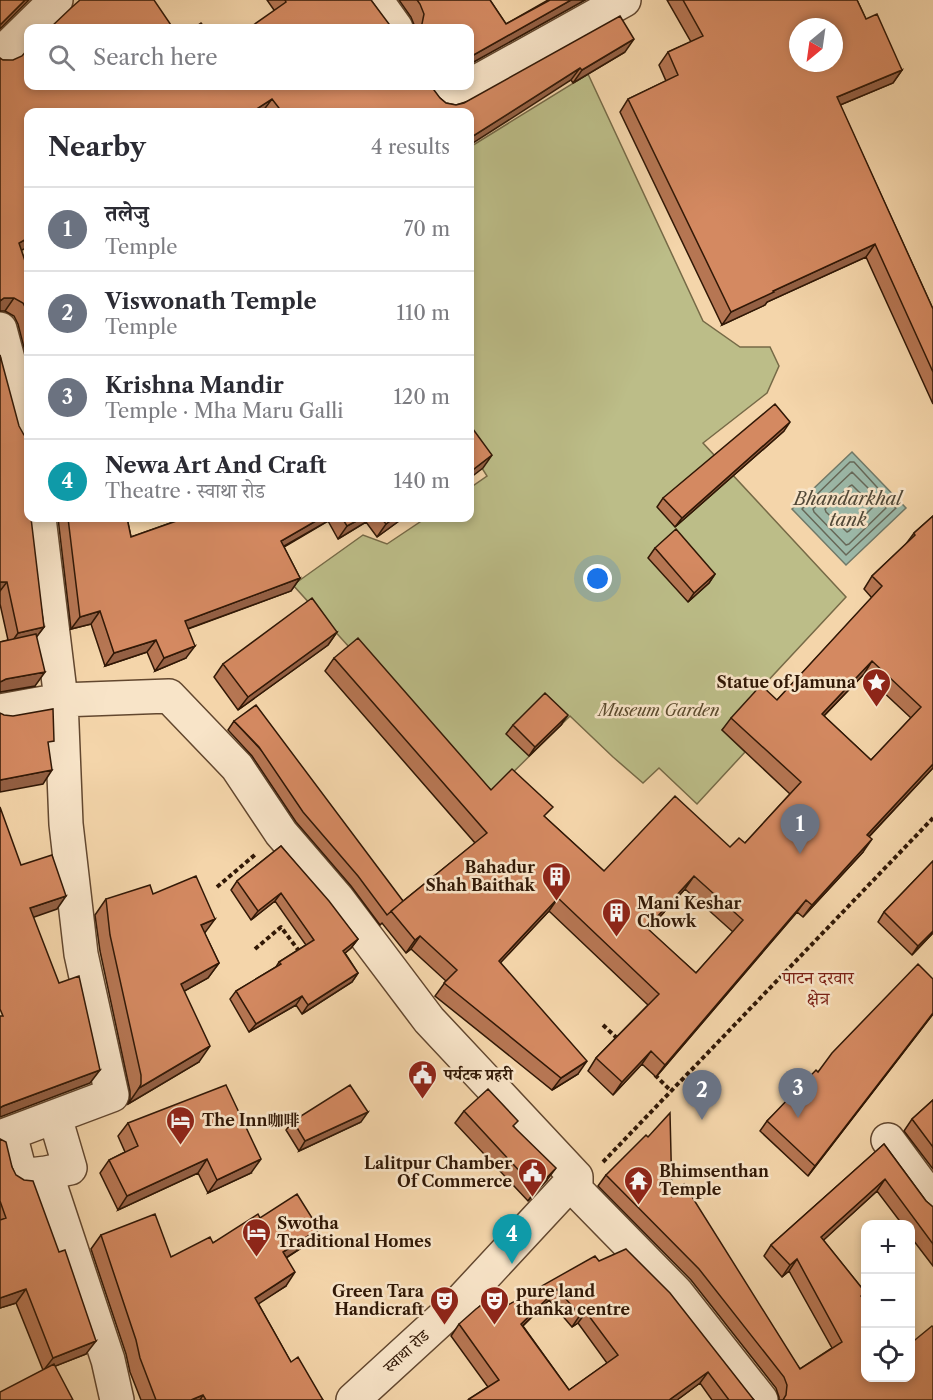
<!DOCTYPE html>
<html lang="en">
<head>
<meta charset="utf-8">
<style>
	:root { --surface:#fff; --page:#f2f2f3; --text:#2b2b33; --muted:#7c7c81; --line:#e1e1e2; --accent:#1a73e8 }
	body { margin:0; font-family:"Libre Caslon Text","Noto Serif SC","Noto Serif Devanagari",serif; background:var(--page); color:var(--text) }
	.controls { position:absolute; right:18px; bottom:18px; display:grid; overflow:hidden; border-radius:12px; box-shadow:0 3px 9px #0003 }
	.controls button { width:54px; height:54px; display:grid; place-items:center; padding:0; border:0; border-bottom:2px solid var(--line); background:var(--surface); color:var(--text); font:30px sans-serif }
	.compass { position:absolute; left:789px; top:18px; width:54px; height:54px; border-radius:50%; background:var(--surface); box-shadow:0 3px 9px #0003; rotate:209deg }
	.you { position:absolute; left:598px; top:579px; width:21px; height:21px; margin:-15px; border:4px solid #fff; border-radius:50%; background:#1a73e8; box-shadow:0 0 0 9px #1a73e833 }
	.badge { display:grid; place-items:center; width:39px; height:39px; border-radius:50%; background:var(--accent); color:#fff; font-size:20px; font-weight:700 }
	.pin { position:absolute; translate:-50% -50px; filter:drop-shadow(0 2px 3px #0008) }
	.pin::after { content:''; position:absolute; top:32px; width:21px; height:18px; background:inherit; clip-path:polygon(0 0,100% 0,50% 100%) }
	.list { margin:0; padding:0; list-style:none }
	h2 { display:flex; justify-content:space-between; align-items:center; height:78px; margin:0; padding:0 24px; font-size:26px }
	h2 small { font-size:20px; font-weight:400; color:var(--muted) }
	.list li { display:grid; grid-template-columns:39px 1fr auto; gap:18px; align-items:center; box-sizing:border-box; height:84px; padding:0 24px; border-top:2px solid var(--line) }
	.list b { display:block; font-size:22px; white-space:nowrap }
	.list p { margin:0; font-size:20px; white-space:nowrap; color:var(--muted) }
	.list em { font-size:20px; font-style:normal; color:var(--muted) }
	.icon { flex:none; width:33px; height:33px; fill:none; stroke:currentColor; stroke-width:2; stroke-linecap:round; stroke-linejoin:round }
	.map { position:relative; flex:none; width:933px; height:1400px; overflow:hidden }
	.search { position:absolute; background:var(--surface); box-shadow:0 3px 9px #0003; left:24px; top:24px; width:450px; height:66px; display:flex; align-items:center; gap:15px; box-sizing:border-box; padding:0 21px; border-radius:12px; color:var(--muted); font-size:22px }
	.panel { position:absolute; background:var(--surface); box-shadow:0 3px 9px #0003; left:24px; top:108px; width:450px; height:414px; border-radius:12px }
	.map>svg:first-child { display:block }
	.green { fill:#bcbd88; stroke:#766a47; stroke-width:1.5 }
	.water { fill:#9cb9a9; stroke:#717968; stroke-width:1.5 }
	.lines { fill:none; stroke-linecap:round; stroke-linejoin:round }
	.shore { stroke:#666858; stroke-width:1.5 }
	.minor-casing { stroke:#62472f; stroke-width:36 }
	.tertiary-casing { stroke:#62472f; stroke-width:36 }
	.path { stroke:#311806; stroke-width:4; stroke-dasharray:4.5 3; stroke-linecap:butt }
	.minor { stroke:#f8e4c8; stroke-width:33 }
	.tertiary { stroke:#f8e4c8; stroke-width:33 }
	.wall { fill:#b67653; stroke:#311806; stroke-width:1.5; fill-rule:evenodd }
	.shaded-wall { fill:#946044; stroke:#311806; stroke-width:1.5 }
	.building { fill:#d48961; stroke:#311806; stroke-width:1.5; fill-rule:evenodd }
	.labels { text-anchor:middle; stroke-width:5; stroke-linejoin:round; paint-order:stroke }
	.poi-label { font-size:16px; font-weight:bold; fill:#311806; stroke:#f8e4c8; text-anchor:start }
	.park-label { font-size:16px; font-style:italic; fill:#5b4a2d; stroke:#f8e4c8 }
	.street-label { font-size:16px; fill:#311806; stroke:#f8e4c8 }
	.water-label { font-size:18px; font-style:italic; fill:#514837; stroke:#f8e4c8 }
	.neighbourhood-label { font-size:18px; fill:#7a1f14; stroke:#f8e4c8 }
</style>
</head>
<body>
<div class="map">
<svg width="933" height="1400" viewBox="0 0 933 1400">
	<rect width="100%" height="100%" fill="#f4d5aa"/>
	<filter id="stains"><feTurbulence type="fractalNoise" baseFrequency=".00333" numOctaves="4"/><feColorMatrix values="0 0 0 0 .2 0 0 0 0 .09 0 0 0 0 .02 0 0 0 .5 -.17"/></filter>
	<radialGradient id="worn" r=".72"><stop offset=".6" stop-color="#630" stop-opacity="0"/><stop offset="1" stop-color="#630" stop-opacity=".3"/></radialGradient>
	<path class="green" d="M588 74 703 321 740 347H770L779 366 767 393 703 443 846 597 722 730 745 752 697 804 659 768 643 783 613 757 570 716 483 802 350 648 293 585 363 535 387 544 426 518H470V488L487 476 470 449V147Z"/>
	<path class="water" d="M852 452 906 508 846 565 792 509Z"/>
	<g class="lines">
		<path class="shore" d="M850 462H854L896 508 846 555 802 509Z
			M852 472 885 505 886 508 849 544 846 545 814 512 813 509Z
			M852 485 872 505 873 507 849 531 847 532 826 512 825 509 850 486Z"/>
		<defs>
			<path id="minor" d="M376 0 396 28
				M0 55 56 0
				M436 86 446 99 624 0
				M0 329 28 434
				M0 711 61 700 169 696 237 767 281 833 337 898 429 1020 576 1177
				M10 1134 21 1176 46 1173 108 1360 117 1400
				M0 1137 112 1095 81 954 66 824 61 700 39 518
				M888 1140 933 1201
				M46 1173 70 1168 55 1117
				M576 1177V1190L676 1292 761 1400
				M460 1302 576 1177"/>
			<path id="tertiary" d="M353 1400 460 1302"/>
		</defs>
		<use href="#minor" class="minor-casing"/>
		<use href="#tertiary" class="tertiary-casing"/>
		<path class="path" d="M217 887 257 853
			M255 949 281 927 299 951 301 950
			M603 1025 619 1040
			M655 1075 671 1091
			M603 1162 933 818"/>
		<use href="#minor" class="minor"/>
		<use href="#tertiary" class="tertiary"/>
	</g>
	<path class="wall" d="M267 0H371L390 27 274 10Z
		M399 0H490L506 24 548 0H585L470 64V28H414L415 27 411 17Z
		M667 0H857L866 19 902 70 893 83 840 105 933 309V404L866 257 767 302 765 305 722 325 620 112 628 99 666 81 659 65 668 52 691 42Z
		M625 52 573 83 571 80 470 112H264L263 111 28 112V247L21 250 28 270V363L18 324 14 316 5 311 3 60 440 98 446 103 456 105Z
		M0 355 28 518 44 627 36 637 35 686 0 692V642L8 640 0 604Z
		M784 431 675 527 657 507 663 498Z
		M933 516V768L869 837 863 852 803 917 797 912 656 1077 642 1064 613 1095 588 1071 596 1058 648 1005 549 911 500 962 578 1074 552 1090 435 996 446 981 411 949 406 953 382 923 380 925 351 886 296 822 252 756 228 730 234 721 403 901 475 843 325 671 334 658 491 790 545 817 604 871 730 847 745 843 790 794 722 730 731 718 777 700 872 598 864 589 872 576 906 544 914 533ZM864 674 911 718 871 760 824 716ZM685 889 733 932 696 973 648 930Z
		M58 518H127L131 537 176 521 174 518H403L377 537 366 522 338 539 328 521 284 547 300 578 291 591 188 629 186 658 155 671 147 652 105 666 91 624 71 629Z
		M655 548 715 574 709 583 688 602 648 558Z
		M337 632 328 645 238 710 214 677 223 664Z
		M513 725H561L529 756 506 734Z
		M281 846 358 939 351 948 345 953 358 973 352 982 302 1014 296 1005 249 1032 230 999 236 991 276 967 279 962 306 945 275 901 251 920 231 890 237 881Z
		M933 861V933L912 955 878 922 884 912Z
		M153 894 205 934 219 963 208 978 184 991 199 1062 128 1104 130 1099V1091L100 951 95 915 106 899Z
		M933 979V1014L808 1176 760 1131 767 1121 818 1072Z
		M933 1100V1169L904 1131 912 1119Z
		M464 1111 514 1127 547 1180 528 1201 455 1123Z
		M293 1121 361 1122 299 1151 286 1130Z
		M128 1123 251 1173 208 1193 198 1173 118 1210 100 1173 109 1160 125 1152 118 1136Z
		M0 1139 12 1167 86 1354 55 1366 43 1370 16 1303 0 1308Z
		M884 1144 926 1201 933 1207V1266L910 1236V1224H902L877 1191 823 1240 865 1292 862 1297 910 1377 933 1400H779V1397L776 1388 691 1280 598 1186 606 1175 672 1196 800 1369 832 1348 789 1271 782 1277 764 1256 771 1245Z
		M260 1218 309 1243 286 1258V1286L258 1303 291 1362 323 1400H141L130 1372 126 1354 91 1249 101 1235 171 1257 213 1243Z
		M599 1261 754 1400H712L700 1383 677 1400H468L488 1387 451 1336 459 1324 508 1305ZM549 1300 572 1327 578 1323 607 1363 569 1390 523 1326Z"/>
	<path class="shaded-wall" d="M25 0H29L0 29V25Z
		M571 0H585L470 64V57Z
		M634 39 625 52 573 83 582 70Z
		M580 68 571 80 470 145V138Z
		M902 70 893 83 828 110 837 97Z
		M272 99 263 111 261 112H252Z
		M28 238V247L10 256 19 243Z
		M875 244 866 257 767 302 765 305 722 325 731 312 773 291Z
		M4 298H14L5 311H0V301Z
		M790 422 784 431 675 527 682 518Z
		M492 455 483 468 470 478V472Z
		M321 518H331L328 521 272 553 281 541Z
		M362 518H370L366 522 338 539 347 526Z
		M394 518H403L377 537 386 524Z
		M715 574 709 583 688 602 694 593Z
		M300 578 291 591 176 633 185 621Z
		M0 582H7L0 591Z
		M100 611 91 624 71 629 80 617Z
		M44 627 35 639 9 646 18 633Z
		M337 632 328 645 238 710 248 697Z
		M156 640 147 652 105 666 114 653Z
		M195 646 186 658 155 671 164 658Z
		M872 661 864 674 813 727 822 714Z
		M45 672 35 686 0 692V682L6 679Z
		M568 715 561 725 529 756 535 747Z
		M933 764V768L858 848 867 835Z
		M52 770 43 784 0 792V780Z
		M872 839 863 852 803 917 812 905Z
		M694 876 685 889 638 941 647 928Z
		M281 893 275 901 251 920 258 911Z
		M66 896 57 909 20 922 30 908Z
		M558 898 549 911 490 974 499 961Z
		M806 900 797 912 656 1077 665 1065Z
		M215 919 204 934 201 925Z
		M933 931V933L912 955 918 946Z
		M420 936 411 949 406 953 415 940Z
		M358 939 351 948 337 960 343 951Z
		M219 963 208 978 170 999 181 984Z
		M358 973 352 982 302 1014 308 1005Z
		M302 996 296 1005 249 1032 256 1024Z
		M933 1013V1014L808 1176 815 1166Z
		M210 1046 199 1062 128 1104 139 1088Z
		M651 1051 642 1064 613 1095 622 1082Z
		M587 1061 578 1074 552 1090 561 1078Z
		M100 1070 90 1083 0 1117V1108L3 1106Z
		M368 1112 361 1122 299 1151 305 1141Z
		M207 1159 198 1173 118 1210 127 1196Z
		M261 1159 251 1173 208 1193 217 1180Z
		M556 1168 547 1180 528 1201 536 1189Z
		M885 1179 877 1191 814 1249 821 1237Z
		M319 1229 309 1243 273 1266 283 1252Z
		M797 1259 789 1271 782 1277 790 1265Z
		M295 1272 286 1286 246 1312 255 1298Z
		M26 1289 16 1303 0 1308V1298Z
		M557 1289 549 1300 513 1335 521 1324Z
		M586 1312 578 1323 572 1327 580 1315Z
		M96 1341 86 1354 43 1371 53 1358Z
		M708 1372 700 1383 677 1400H669Z
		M203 1395 200 1400H191Z"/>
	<path class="building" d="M0 0H25L0 25Z
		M80 0H154L173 28H50L71 8Z
		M285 0H371L392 28H249L286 2Z
		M417 0H490L506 24 550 0H571L470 57V28H418L422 24 424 14 420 4Z
		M683 0H857L866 19 877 14 902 70 837 97 933 309V372L875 244 773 291 774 292 731 312 628 99 678 75 668 52 703 36ZM798 27H834V63H798Z
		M620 16 634 39 582 70 580 68 470 138V112H282L272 99 252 112H28V238L19 243 28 270V317L27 311 23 303 14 298H4L0 301V58L3 60H13L22 56 28 49V86H431L440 98 446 103 456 105 464 103Z
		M201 23 205 28H194Z
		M0 355 19 426 24 435 28 437V518H31L44 627 18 633 7 582H0Z
		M775 404 790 422 682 518 663 498Z
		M470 425 492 455 470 472Z
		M933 516V764L867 835 872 839 812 905 806 900 665 1065 651 1051 622 1082 596 1058 659 994 558 898 499 961 587 1061 561 1078 444 983 457 970 420 936 415 940 391 911 487 833 334 658 358 638 491 790 512 769 553 807 544 816 604 871 675 796 730 847 739 838 745 843 801 782 731 718 761 685 777 700 882 586 872 576 915 535 914 533ZM872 661 921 707 871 760 822 714ZM694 876 743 920 696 973 647 928Z
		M68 518H127L131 537 185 518H321L281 541 300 578 185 621 195 646 164 658 156 640 114 653 100 611 80 617Z
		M342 518H362L347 526Z
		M381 518H394L386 524Z
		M676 529 715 574 694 593 655 548Z
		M312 598 337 632 248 697 223 664Z
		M36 634 45 672 6 679 0 682V642Z
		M545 693 568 715 535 747 513 725Z
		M256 705 403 901 387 915 358 876 303 812 259 747 234 721Z
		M53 709 54 741 48 742 52 770 0 780V713L4 715 13 716Z
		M0 807 21 865 52 855 66 896 30 908 59 983 79 976 100 1070 3 1106 0 1108V1016H3L0 1009Z
		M281 846 329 901 358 939 343 951 358 973 308 1005 302 996 256 1024 236 991 281 964 279 962 314 940 281 893 258 911 237 881Z
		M933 861V931L918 946 884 912Z
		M196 876 215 919 201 925 219 963 181 984 210 1046 139 1088 141 1084V1075L110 935 106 899 150 885 153 894Z
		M918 964 933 979V1013L815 1166 767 1121 816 1070 818 1072 832 1053Z
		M226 1085 261 1159 217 1180 207 1159 127 1196 109 1160 138 1146 128 1123Z
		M350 1085 368 1112 305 1141 293 1121Z
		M488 1089 518 1121 513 1126 556 1168 536 1189 464 1111Z
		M933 1100V1147L912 1119Z
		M670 1113 672 1196 684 1184 800 1369 842 1342 797 1259 790 1265 771 1245 884 1144 926 1201 933 1207V1244L885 1179 821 1237 865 1292 861 1296 866 1302V1377H910V1344L932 1326 933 1327V1400H783L786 1395 787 1385 784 1377 699 1269 606 1175 646 1135 648 1137Z
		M0 1139 6 1142 12 1167 16 1175 24 1180 33 1181 59 1252 65 1250 96 1341 53 1358 26 1289 0 1298V1220L6 1218 0 1201Z
		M297 1194 319 1229 283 1252 295 1272 255 1298 291 1362 298 1357 323 1400H206L203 1395 191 1400H156L140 1358 136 1340 101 1235 155 1214 171 1257 210 1237 213 1243 258 1214 260 1218Z
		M626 1249 670 1293 754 1400H729L708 1372 669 1400H470L469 1399 499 1380 459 1324 476 1309 499 1292 508 1305 595 1256 599 1261ZM557 1289 580 1315 586 1312 618 1355 569 1390 521 1324Z
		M54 1364 73 1400H0V1392Z"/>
	<defs>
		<symbol id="sight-pin" viewBox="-11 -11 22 30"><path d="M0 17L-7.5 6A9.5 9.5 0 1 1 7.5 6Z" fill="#8f2418" stroke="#f8e4c8"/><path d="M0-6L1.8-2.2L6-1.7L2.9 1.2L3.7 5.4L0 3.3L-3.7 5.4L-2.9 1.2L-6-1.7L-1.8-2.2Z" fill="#fff"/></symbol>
		<symbol id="building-pin" viewBox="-11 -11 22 30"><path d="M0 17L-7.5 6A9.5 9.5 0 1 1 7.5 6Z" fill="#8f2418" stroke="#f8e4c8"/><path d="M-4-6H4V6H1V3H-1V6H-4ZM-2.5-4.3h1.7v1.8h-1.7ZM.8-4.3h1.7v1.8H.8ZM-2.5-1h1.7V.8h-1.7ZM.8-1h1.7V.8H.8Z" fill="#fff"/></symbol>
		<symbol id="civic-pin" viewBox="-11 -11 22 30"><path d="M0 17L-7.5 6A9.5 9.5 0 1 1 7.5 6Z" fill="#8f2418" stroke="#f8e4c8"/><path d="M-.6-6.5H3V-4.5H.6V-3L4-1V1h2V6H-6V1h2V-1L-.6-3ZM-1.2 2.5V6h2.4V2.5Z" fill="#fff"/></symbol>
		<symbol id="hotel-pin" viewBox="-11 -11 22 30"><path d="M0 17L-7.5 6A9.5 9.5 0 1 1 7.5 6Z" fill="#8f2418" stroke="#f8e4c8"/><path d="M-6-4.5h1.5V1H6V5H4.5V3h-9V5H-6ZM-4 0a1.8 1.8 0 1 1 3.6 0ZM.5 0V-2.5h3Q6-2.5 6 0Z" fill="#fff"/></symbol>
		<symbol id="temple-pin" viewBox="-11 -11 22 30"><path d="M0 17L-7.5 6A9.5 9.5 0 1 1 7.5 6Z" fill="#8f2418" stroke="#f8e4c8"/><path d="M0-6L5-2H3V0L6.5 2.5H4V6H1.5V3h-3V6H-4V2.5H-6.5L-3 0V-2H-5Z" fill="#fff"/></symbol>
		<symbol id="theatre-pin" viewBox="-11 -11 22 30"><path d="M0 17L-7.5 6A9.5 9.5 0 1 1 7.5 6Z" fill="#8f2418" stroke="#f8e4c8"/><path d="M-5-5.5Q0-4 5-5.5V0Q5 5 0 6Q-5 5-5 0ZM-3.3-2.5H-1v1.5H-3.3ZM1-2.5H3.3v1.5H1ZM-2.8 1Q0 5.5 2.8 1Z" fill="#fff"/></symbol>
	</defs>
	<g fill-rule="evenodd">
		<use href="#sight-pin" x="860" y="666" width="33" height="45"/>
		<use href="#building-pin" x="540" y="860" width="33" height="45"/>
		<use href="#building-pin" x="600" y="896" width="33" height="45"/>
		<use href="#civic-pin" x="406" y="1058" width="33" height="45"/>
		<use href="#hotel-pin" x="164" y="1104" width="33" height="45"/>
		<use href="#civic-pin" x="516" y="1156" width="33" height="45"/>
		<use href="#temple-pin" x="622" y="1164" width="33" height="45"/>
		<use href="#hotel-pin" x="240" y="1216" width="33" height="45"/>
		<use href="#theatre-pin" x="428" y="1284" width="33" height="45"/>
		<use href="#theatre-pin" x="478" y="1284" width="33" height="45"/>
	</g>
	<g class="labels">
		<g class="poi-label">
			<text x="856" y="688" text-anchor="end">Statue of Jamuna</text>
			<text x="535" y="873" text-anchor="end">Bahadur<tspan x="535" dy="18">Shah Baithak</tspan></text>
			<text x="637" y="909">Mani Keshar<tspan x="637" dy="18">Chowk</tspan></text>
			<text x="444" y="1080">पर्यटक प्रहरी</text>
			<text x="202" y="1126">The Inn咖啡</text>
			<text x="512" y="1169" text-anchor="end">Lalitpur Chamber<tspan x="512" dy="18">Of Commerce</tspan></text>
			<text x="659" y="1177">Bhimsenthan<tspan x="659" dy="18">Temple</tspan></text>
			<text x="277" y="1229">Swotha<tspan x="277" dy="18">Traditional Homes</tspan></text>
			<text x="424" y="1297" text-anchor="end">Green Tara<tspan x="424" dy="18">Handicraft</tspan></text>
			<text x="516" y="1297">pure land<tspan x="516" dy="18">thanka centre</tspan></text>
		</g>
		<g class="park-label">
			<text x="659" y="716">Museum Garden</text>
		</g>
		<g class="street-label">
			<text transform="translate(406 1351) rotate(-42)" y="6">स्वाथा रोड</text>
		</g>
		<g class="water-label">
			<text x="848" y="505">Bhandarkhal<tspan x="848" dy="21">tank</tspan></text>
		</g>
		<g class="neighbourhood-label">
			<text x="818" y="984">पाटन दरवार<tspan x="818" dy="21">क्षेत्र</tspan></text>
		</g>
	</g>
	<rect width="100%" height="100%" filter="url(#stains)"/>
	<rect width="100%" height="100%" fill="url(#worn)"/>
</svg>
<div class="controls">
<button>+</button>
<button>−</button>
<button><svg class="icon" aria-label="locate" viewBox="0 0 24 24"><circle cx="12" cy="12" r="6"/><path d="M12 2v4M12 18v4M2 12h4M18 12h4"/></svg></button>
</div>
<svg class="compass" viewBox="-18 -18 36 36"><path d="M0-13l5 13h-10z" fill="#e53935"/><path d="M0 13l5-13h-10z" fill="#7c7c81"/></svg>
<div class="you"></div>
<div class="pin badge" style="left:800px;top:854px;background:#6b7280">1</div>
<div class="pin badge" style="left:702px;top:1120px;background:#6b7280">2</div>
<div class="pin badge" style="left:798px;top:1118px;background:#6b7280">3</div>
<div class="pin badge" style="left:512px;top:1264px;background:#0f9aa8">4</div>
<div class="search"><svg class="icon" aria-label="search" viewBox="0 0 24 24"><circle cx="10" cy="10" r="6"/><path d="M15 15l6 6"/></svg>Search here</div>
<section class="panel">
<h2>Nearby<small>4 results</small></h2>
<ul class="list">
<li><span class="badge" style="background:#6b7280">1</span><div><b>तलेजु</b><p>Temple</p></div><em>70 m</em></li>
<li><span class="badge" style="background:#6b7280">2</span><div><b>Viswonath Temple</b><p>Temple</p></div><em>110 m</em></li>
<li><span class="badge" style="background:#6b7280">3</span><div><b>Krishna Mandir</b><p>Temple · Mha Maru Galli</p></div><em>120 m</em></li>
<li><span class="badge" style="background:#0f9aa8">4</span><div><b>Newa Art And Craft</b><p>Theatre · स्वाथा रोड</p></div><em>140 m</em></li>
</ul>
</section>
</div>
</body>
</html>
